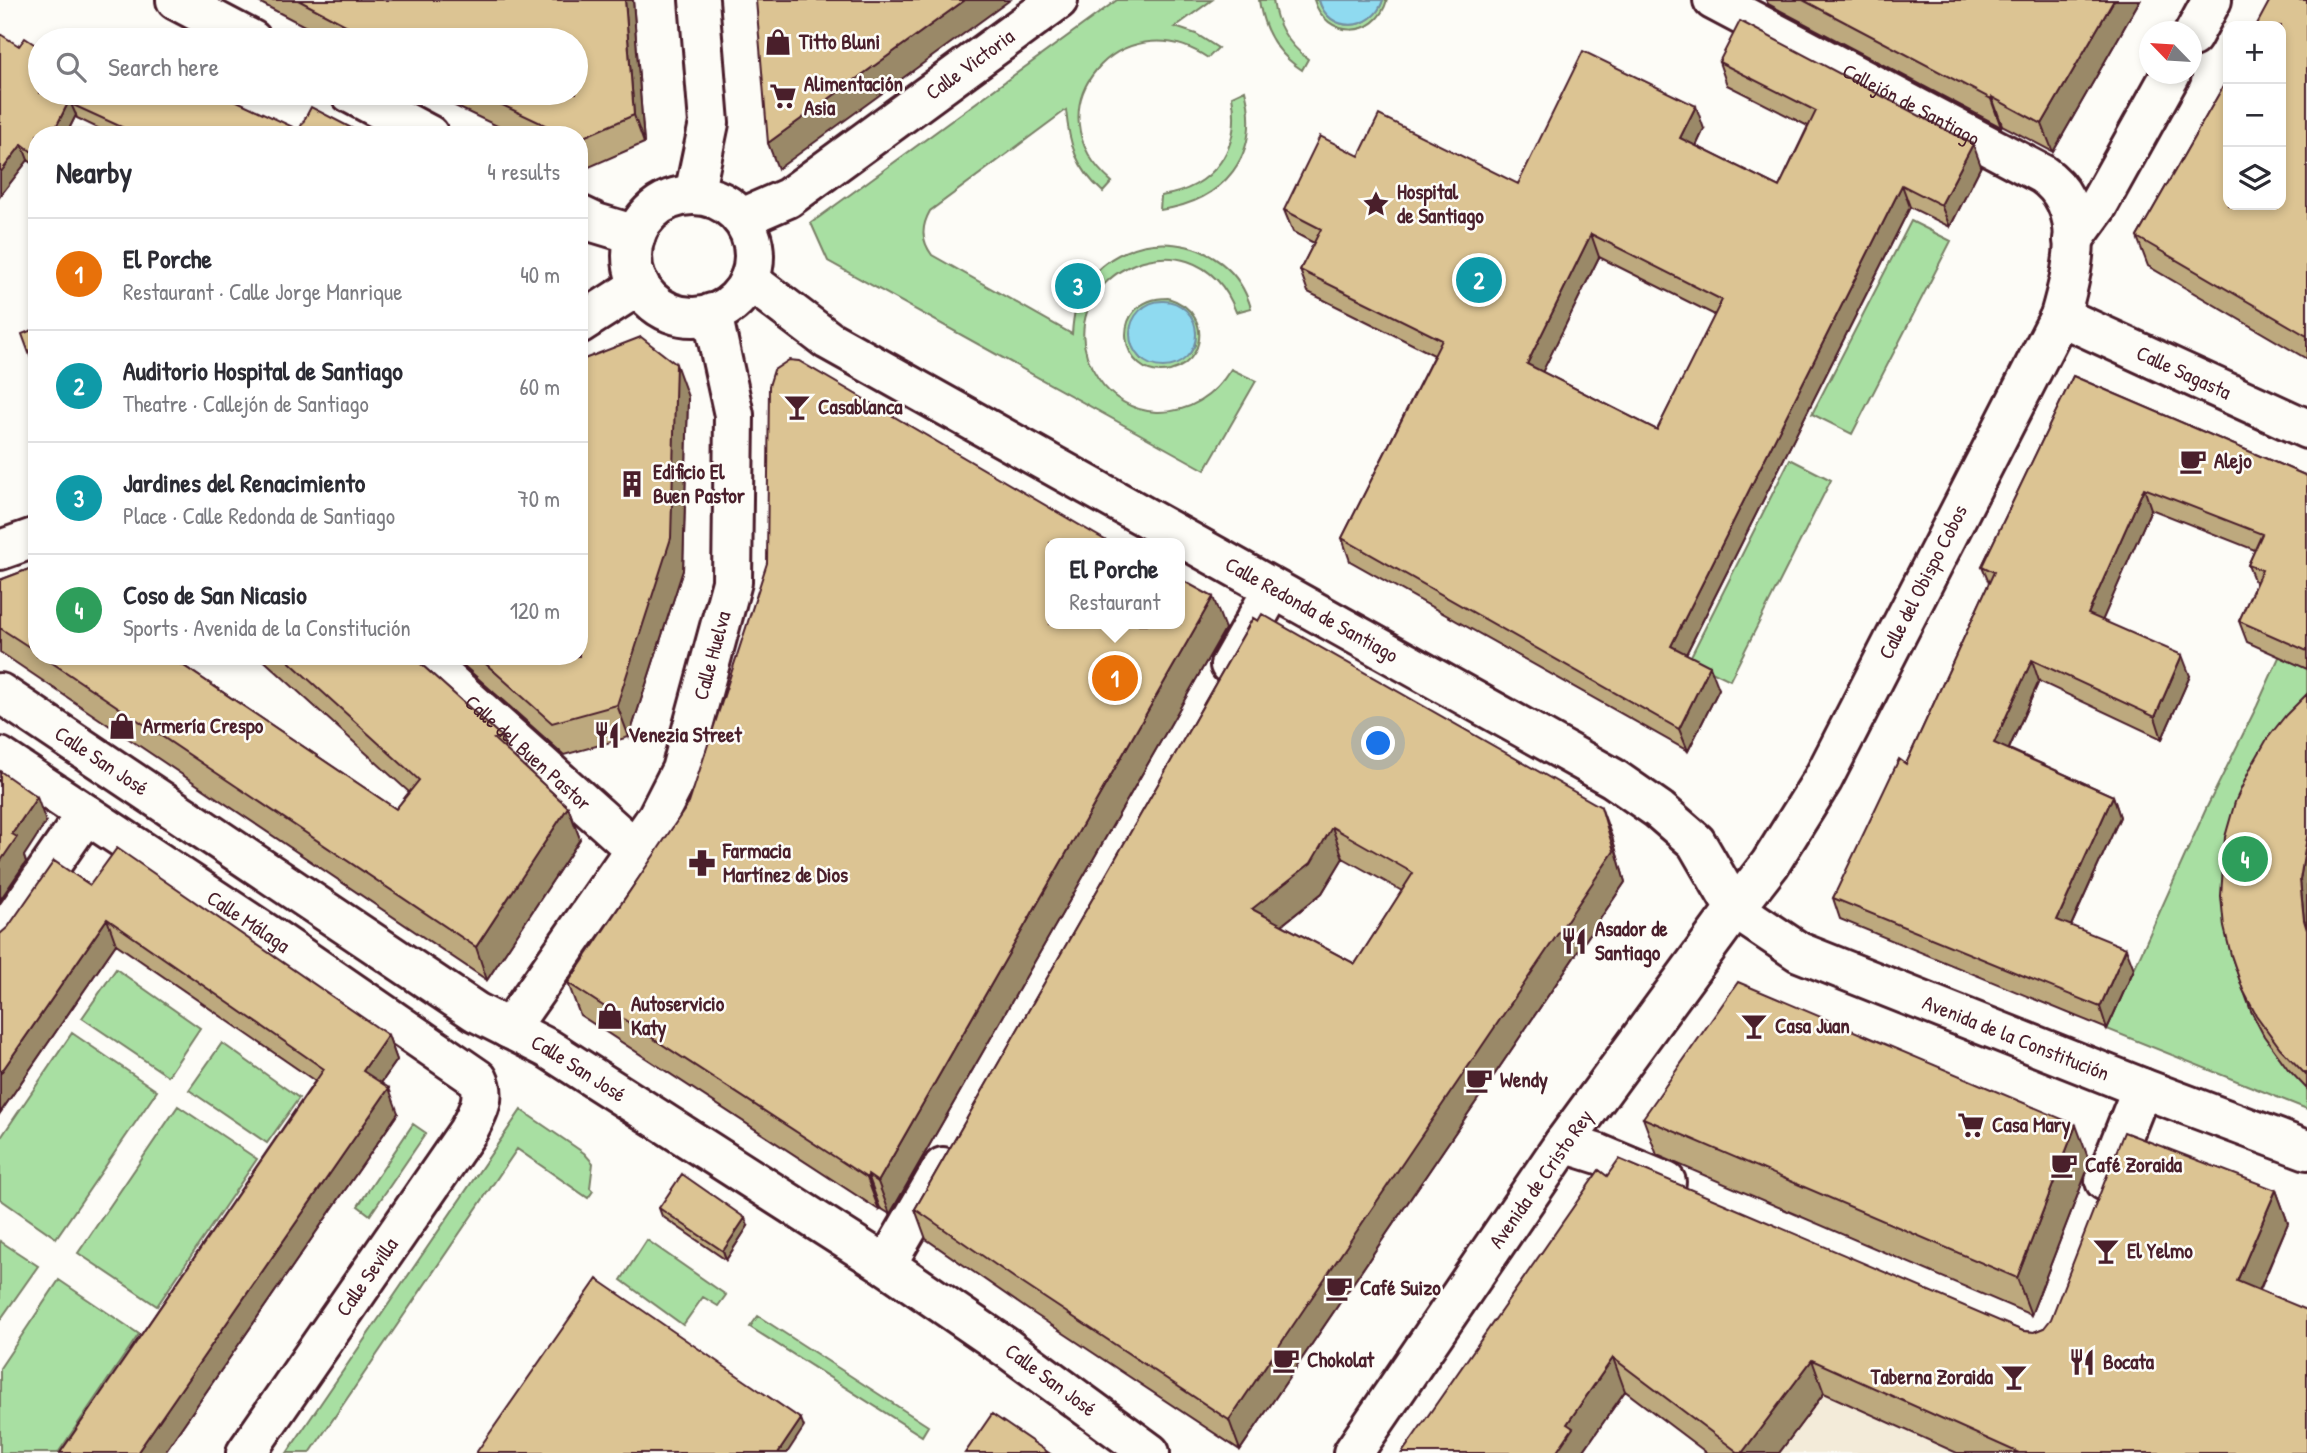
<!DOCTYPE html>
<html lang="en">
<head>
<meta charset="utf-8">
<style>
	:root { --surface:#fff; --page:#f7f7f7; --text:#2b2b33; --muted:#7c7c81; --line:#e1e1e2; --accent:#4a1f2b }
	body { margin:0; font-family:"Patrick Hand",sans-serif; background:var(--page); color:var(--text) }
	.controls { position:absolute; right:21px; top:21px; display:grid; overflow:hidden; border-radius:14px; box-shadow:0 4px 10px #0003 }
	.controls button { width:63px; height:63px; display:grid; place-items:center; padding:0; border:0; border-bottom:2px solid var(--line); background:var(--surface); color:var(--text); font:35px sans-serif }
	.compass { position:absolute; left:2139px; top:21px; width:63px; height:63px; border-radius:50%; background:var(--surface); box-shadow:0 4px 10px #0003; rotate:295deg }
	.you { position:absolute; left:1379px; top:744px; width:24px; height:24px; margin:-18px; border:5px solid #fff; border-radius:50%; background:#1a73e8; box-shadow:0 0 0 10px #1a73e833 }
	.badge { display:grid; place-items:center; width:46px; height:46px; border-radius:50%; background:var(--accent); color:#fff; font-size:23px; font-weight:700 }
	.pin { position:absolute; translate:-50% -50%; border:4px solid #fff; box-shadow:0 2px 7px #0006 }
	.popup { position:absolute; left:1045px; top:538px; width:140px; height:91px; box-sizing:border-box; display:grid; place-content:center; border-radius:14px; background:var(--surface); filter:drop-shadow(0 2px 5px #0005); font-size:23px; white-space:nowrap; color:var(--muted) }
	.popup b { font-size:26px; color:var(--text) }
	.popup::after { content:''; position:absolute; left:50%; top:100%; margin-left:-14px; border:14px solid transparent; border-top-color:var(--surface) }
	.list { margin:0; padding:0; list-style:none }
	h2 { display:flex; justify-content:space-between; align-items:center; height:91px; margin:0; padding:0 28px; font-size:30px }
	h2 small { font-size:23px; font-weight:400; color:var(--muted) }
	.list li { display:grid; grid-template-columns:46px 1fr auto; gap:21px; align-items:center; box-sizing:border-box; height:112px; padding:0 28px; border-top:2px solid var(--line) }
	.list b { display:block; font-size:26px; white-space:nowrap }
	.list p { margin:0; font-size:23px; white-space:nowrap; color:var(--muted) }
	.list em { font-size:23px; font-style:normal; color:var(--muted) }
	.icon { flex:none; width:38px; height:38px; fill:none; stroke:currentColor; stroke-width:2; stroke-linecap:round; stroke-linejoin:round }
	.map { position:relative; flex:none; width:2307px; height:1453px; overflow:hidden }
	.search { position:absolute; background:var(--surface); box-shadow:0 4px 10px #0003; left:28px; top:28px; width:560px; height:77px; display:flex; align-items:center; gap:18px; box-sizing:border-box; padding:0 24px; border-radius:38px; color:var(--muted); font-size:26px }
	.panel { position:absolute; background:var(--surface); box-shadow:0 4px 10px #0003; left:28px; top:126px; width:560px; height:539px; border-radius:28px }
	.map>svg:first-child { display:block }
	.built { fill:#f3ebd9 }
	.green { fill:#a8dfa2; stroke:#797f66; stroke-width:2; fill-rule:evenodd }
	.water { fill:#8fdaf0; stroke:#738fa1; stroke-width:2 }
	.lines { fill:none; stroke-linecap:round; stroke-linejoin:round }
	.street-casing { stroke:#4a1f2b; stroke-width:44 }
	.secondary-casing { stroke:#4a1f2b; stroke-width:44 }
	.street { stroke:#fdfcf7; stroke-width:38 }
	.secondary { stroke:#fdfcf7; stroke-width:38 }
	.wall { fill:#bda97e; stroke:#4a1f2b; stroke-width:2; fill-rule:evenodd }
	.shaded-wall { fill:#9a8967; stroke:#4a1f2b; stroke-width:2 }
	.building { fill:#dcc493; stroke:#4a1f2b; stroke-width:2; fill-rule:evenodd }
	.labels { text-anchor:middle; stroke-width:5; stroke-linejoin:round; paint-order:stroke }
	.poi-label { font-size:21px; font-weight:bold; fill:#4a1f2b; stroke:#fdfcf7; text-anchor:start }
	.street-label { font-size:21px; fill:#4a1f2b; stroke:#fdfcf7 }
</style>
</head>
<body>
<div class="map">
<svg width="2307" height="1453" viewBox="0 0 2307 1453">
	<rect width="100%" height="100%" fill="#fdfcf7"/>
	<filter id="ink" filterUnits="userSpaceOnUse"><feTurbulence type="fractalNoise" baseFrequency=".0143" numOctaves="2"/><feDisplacementMap in="SourceGraphic" scale="14" xChannelSelector="R" yChannelSelector="G"/><feConvolveMatrix kernelMatrix="1 2 1 2 8 2 1 2 1" color-interpolation-filters="sRGB"/></filter>
	<g filter="url(#ink)">
		<path class="built" d="M1824 1393 1957 1453H1779Z"/>
		<path class="green" d="M1117 0H1212L1175 27 1196 34 1218 48 1208 58C1123 0 1026 108 1112 182L1103 192C1076 168 1069 144 1066 110L930 211C921 227 921 240 932 255L1072 334C1073 318 1075 301 1084 287 1125 222 1229 231 1251 308L1236 312C1194 199 1035 283 1098 378 1111 398 1133 411 1156 412 1190 413 1214 396 1231 369L1256 381 1205 470 828 261 811 223Z
			M1259 0H1273C1276 25 1288 44 1308 59L1302 70C1277 54 1263 29 1259 0Z
			M1314 0H1319C1328 34 1373 32 1383 0H1387C1376 40 1326 39 1314 0Z
			M1245 90C1262 156 1224 201 1160 210L1161 196C1214 188 1242 148 1232 96Z
			M1911 221 1951 241 1852 434 1812 414Z
			M1168 298C1192 305 1207 327 1195 352 1190 361 1181 368 1170 371 1119 382 1105 298 1168 298ZM1170 302 1181 307 1196 332 1195 345 1189 355 1141 359C1132 349 1130 339 1131 326Z
			M1790 459 1831 480 1730 680 1689 660Z
			M2294 624 2307 629V1109L2107 1029 2206 809 2257 706Z
			M116 969 200 1028 168 1076 82 1018Z
			M72 1033 157 1091 56 1238 0 1199V1139Z
			M222 1043 299 1098 267 1143 189 1090Z
			M178 1106 257 1159 157 1306 78 1253Z
			M521 1110 584 1153 593 1163 590 1188 593 1191 588 1198 517 1149 310 1453H287Z
			M413 1124 426 1133 370 1215 358 1206Z
			M647 1240 726 1295 718 1306 703 1297 683 1325 621 1280Z
			M0 1241 38 1266 0 1320Z
			M59 1280 139 1334 58 1453H0V1368Z
			M758 1316 928 1426 922 1436 750 1327Z"/>
		<path class="water" d="M1319 0H1383C1373 32 1328 34 1319 0Z
			M1130 334a33 33 0 1 1 66 0a33 33 0 1 1-66 0Z"/>
		<g class="lines">
			<defs>
				<g id="street">
					<path d="M176 0 252 40"/>
					<path id="s1" d="M1713 0 2042 174C2090 206 2073 270 2060 316L1823 779 1770 864 1735 909 1799 952 2142 1088 2307 1150"/>
					<path d="M2192 37 2212 0"/>
					<path d="M350 93 429 135"/>
					<path d="M579 215 596 223 636 235"/>
					<path id="s2" d="M742 218 788 198 1058 0"/>
					<path d="M2073 240 2097 207 2171 74"/>
					<path id="s3" d="M2060 316 2307 429"/>
					<path id="s4" d="M420 656 635 849"/>
					<path d="M1230 665 1273 589"/>
					<path id="s5" d="M0 693 476 1012 547 1048 886 1265 1007 1348 1150 1453"/>
					<path id="s6" d="M0 757 279 942 478 1079C487 1097 477 1114 468 1131L246 1453"/>
					<path d="M0 939 86 814"/>
					<path id="s7" d="M509 1029 657 817 681 770 732 582 734 415 712 313"/>
					<path d="M1564 1143 1599 1154 1666 1182"/>
					<path d="M2105 1181 2142 1088"/>
					<path d="M886 1265 943 1167"/>
				</g>
				<g id="secondary">
					<path d="M694 195 709 123 699 0"/>
					<circle cx="693" cy="256" r="61"/>
					<path id="s8" d="M749 280 828 340 1613 778 1659 810 1696 842 1735 909 1564 1143 1353 1453"/>
					<path d="M579 324 640 285"/>
					<path d="M0 550 37 537"/>
				</g>
			</defs>
			<use href="#street" class="street-casing"/>
			<use href="#secondary" class="secondary-casing"/>
			<use href="#street" class="street"/>
			<use href="#secondary" class="secondary"/>
		</g>
		<path class="wall" d="M255 0H633L644 143 587 168 579 164V135H516L453 105 430 93H576V40H331Z
			M1766 0H2140L2053 152 2002 125 2001 127 1768 4Z
			M2307 0V359L2148 266 2137 237 2228 78Z
			M19 46 40 93 299 130 365 135H112L77 118 76 115 66 135H37V167L28 160 0 196Z
			M1719 62 1981 166 1950 227 1910 207 1686 654 1719 689 1688 751 1350 561 1342 538 1434 355 1308 292 1300 270 1314 243 1293 232 1284 210 1359 156 1518 184 1704 129 1696 146 1779 187 1808 126 1727 85ZM1599 257 1715 315 1657 430 1542 372Z
			M2073 376 2307 476V669L2247 642 2239 621 2256 585 2248 565 2255 550 2151 509 2102 620 2190 676 2162 739 2039 681 2009 749 2113 796 2120 817 2071 926 2134 969 2107 1029 1840 919 1833 898 1906 764 1989 583 1982 566Z
			M688 397 683 570 629 737 564 755 453 656H579Z
			M37 566V656H169L396 809 409 792 259 656H412L502 737 506 750 568 807 580 839 487 980 0 652V580Z
			M1253 618 1612 837 1625 882 1240 1450 1027 1309 926 1239 915 1209ZM1343 858 1402 891 1355 964 1282 925 1322 893Z
			M1225 629 890 1214 880 1208 879 1210 580 1015 568 983Z
			M2307 694V1089L2288 1069 2264 1036 2251 1011 2231 955Z
			M90 885 388 1035 397 1060 381 1083 398 1113 164 1453H60L315 1081 116 944 0 1113V934Z
			M1643 1118 2090 1163 2031 1315 1657 1155Z
			M1607 1176 2023 1331 2034 1332 2044 1328 2276 1190 2288 1223 2260 1290 2307 1453H1957L1824 1393 1779 1453H1707L1625 1391 1582 1453H1402Z
			M659 1208 748 1226 726 1260 662 1216Z"/>
		<path class="shaded-wall" d="M625 0H633L644 143 634 115Z
			M965 0H1010L778 169 768 143Z
			M2114 0H2140L2053 152 2042 124Z
			M73 93H87L71 104 76 115 66 135H52Z
			M1992 97 2002 125 2001 127 1991 99Z
			M1696 106 1704 129 1689 161 1680 138Z
			M22 144 28 160 0 196V173Z
			M1973 144 1981 166 1950 227 1941 205Z
			M1902 185 1910 207 1679 668 1671 646Z
			M1591 234 1599 257 1535 387 1527 364Z
			M676 364 688 397 683 570 629 737 617 705Z
			M2144 488 2151 509 2096 635 2088 614Z
			M1213 597 1225 629 890 1214 878 1182Z
			M2182 655 2190 676 2162 739 2155 717Z
			M2032 660 2039 681 2002 764 1994 743Z
			M1710 666 1719 689 1688 751 1679 729Z
			M2113 796 2120 817 2064 941 2057 920Z
			M37 797 46 822 24 856 26 862 0 900V862L12 834Z
			M568 807 580 839 487 980 476 947Z
			M1601 807 1612 837 1625 882 1240 1450 1229 1420Z
			M1332 827 1343 858 1322 893 1263 940 1252 909Z
			M2307 837V930L2304 920 2300 880Z
			M107 919 116 944 0 1113V1074Z
			M2126 948 2134 969 2107 1029 2100 1007Z
			M388 1035 397 1060 372 1096 363 1071Z
			M389 1088 398 1113 164 1453H137Z
			M2076 1125 2090 1163 2031 1315 2017 1278Z
			M868 1175 880 1208 879 1210 867 1178Z
			M2276 1190 2288 1223 2249 1314 2237 1281Z
			M745 1218 748 1226 726 1260 723 1251Z
			M1613 1358 1625 1391 1582 1453H1556L1567 1424Z
			M1812 1360 1824 1393 1779 1453H1742Z
			M801 1419 804 1427 787 1453H778Z"/>
		<path class="building" d="M298 0H625L634 115 579 139V135H566L477 93H576V40H374Z
			M756 0H965L768 143Z
			M1803 0H2114L2042 124 1992 97 1991 99Z
			M2270 0H2307V336L2137 237 2228 78V205H2281V26H2256Z
			M1740 21 1973 144 1941 205 1902 185 1671 646 1710 666 1679 729 1342 538 1442 340 1300 270 1321 229 1284 210 1320 136 1359 156 1379 115 1518 184 1583 51 1696 106 1680 138 1779 187 1816 111 1719 62ZM1591 234 1722 300 1657 430 1527 364Z
			M0 34 19 46 25 38 40 48V93H73L52 135H37V156L22 144 0 173Z
			M103 34 116 40H100Z
			M76 93H220L299 130 311 107 365 135H139L71 104Z
			M37 328V375L22 334Z
			M641 337 676 364 671 538 617 705 552 723 477 656H579V361Z
			M789 360 799 361 1110 543H1050V624H1180V579L1213 597 878 1182 868 1175 867 1178 568 983 689 803 767 563 769 386 774 370Z
			M2073 376 2307 476V651L2239 621 2262 570 2248 565 2262 534 2144 488 2088 614 2182 655 2155 717 2032 660 1994 743 2113 796 2057 920 2126 948 2100 1007 1833 898 1899 759 1906 764 1994 572 1982 566Z
			M37 566V652L0 628V580Z
			M1262 614 1601 807 1614 851 1229 1420 1016 1279 915 1209 1253 618 1258 621ZM1332 827 1413 873 1355 964 1252 909 1311 863Z
			M42 656H169L396 809 419 780 283 656H412L502 737 494 739 568 807 476 947Z
			M2307 694V837L2300 880 2304 920 2307 930V1076L2280 1048 2256 1015 2243 990 2231 955 2224 927 2221 896 2225 837 2235 802 2251 767 2267 739 2286 715Z
			M0 771 37 797 12 834 17 837 0 862Z
			M117 848 388 1035 363 1071 389 1088 137 1453H60L324 1069 107 919 0 1074V934L8 927 54 861 90 885Z
			M1738 982 2076 1125 2017 1278 1643 1118Z
			M2124 1132 2276 1190 2237 1281 2307 1310V1453H2019L1812 1360 1742 1453H1739L1613 1358 1567 1424 1573 1428 1556 1453H1402L1599 1170 1607 1176 1619 1159 2023 1331 2034 1332 2044 1328 2051 1319Z
			M682 1174 745 1218 723 1251 659 1208Z
			M597 1279 801 1419 778 1453H476Z
			M992 1414 1049 1453H965Z"/>
	</g>
	<defs>
		<symbol id="shop-bare" viewBox="-9 -9 18 18"><path d="M-5-2.5h2.3a2.7 3.5 0 0 1 5.4 0H5L5.5 6h-11ZM-1.5-2.5h3a1.5 2.3 0 0 0-3 0Z" fill="#4a1f2b" stroke="#fdfcf7" stroke-width="2.5" paint-order="stroke"/></symbol>
		<symbol id="supermarket-bare" viewBox="-9 -9 18 18"><path d="M-6-5.5h2.5l.6 2H6L4.5 2H-2.5L-4.4-4H-6ZM-1.5 3.2a1.3 1.3 0 1 0 .1 0ZM3 3.2a1.3 1.3 0 1 0 .1 0Z" fill="#4a1f2b" stroke="#fdfcf7" stroke-width="2.5" paint-order="stroke"/></symbol>
		<symbol id="sight-bare" viewBox="-9 -9 18 18"><path d="M0-6L1.8-2.2L6-1.7L2.9 1.2L3.7 5.4L0 3.3L-3.7 5.4L-2.9 1.2L-6-1.7L-1.8-2.2Z" fill="#4a1f2b" stroke="#fdfcf7" stroke-width="2.5" paint-order="stroke"/></symbol>
		<symbol id="bar-bare" viewBox="-9 -9 18 18"><path d="M-6-5H6L.8 .8V4.5H3.5V6h-7V4.5H-.8V.8Z" fill="#4a1f2b" stroke="#fdfcf7" stroke-width="2.5" paint-order="stroke"/></symbol>
		<symbol id="cafe-bare" viewBox="-9 -9 18 18"><path d="M-5.5-4.5H6V0H3Q3 3.5 0 3.5H-2.5Q-5.5 3.5-5.5 0ZM3-3.2v2h1.7v-2ZM-6 4.5H4V6H-6Z" fill="#4a1f2b" stroke="#fdfcf7" stroke-width="2.5" paint-order="stroke"/></symbol>
		<symbol id="building-bare" viewBox="-9 -9 18 18"><path d="M-4-6H4V6H1V3H-1V6H-4ZM-2.5-4.3h1.7v1.8h-1.7ZM.8-4.3h1.7v1.8H.8ZM-2.5-1h1.7V.8h-1.7ZM.8-1h1.7V.8H.8Z" fill="#4a1f2b" stroke="#fdfcf7" stroke-width="2.5" paint-order="stroke"/></symbol>
		<symbol id="restaurant-bare" viewBox="-9 -9 18 18"><path d="M-5-6h1v4h1v-4h1v4h1v-4h1v5L-1.5 .5V6h-2V.5L-5-1ZM5-6V6H3V1.5H1.5Q1.5-4 5-6Z" fill="#4a1f2b" stroke="#fdfcf7" stroke-width="2.5" paint-order="stroke"/></symbol>
		<symbol id="pharmacy-bare" viewBox="-9 -9 18 18"><path d="M-2-6h4v4h4v4h-4v4h-4v-4h-4v-4h4Z" fill="#4a1f2b" stroke="#fdfcf7" stroke-width="2.5" paint-order="stroke"/></symbol>
	</defs>
	<g fill-rule="evenodd">
		<use href="#shop-bare" x="759" y="23" width="38" height="38"/>
		<use href="#supermarket-bare" x="764" y="77" width="38" height="38"/>
		<use href="#sight-bare" x="1357" y="185" width="38" height="38"/>
		<use href="#bar-bare" x="778" y="388" width="38" height="38"/>
		<use href="#cafe-bare" x="2174" y="442" width="38" height="38"/>
		<use href="#building-bare" x="613" y="465" width="38" height="38"/>
		<use href="#shop-bare" x="103" y="707" width="38" height="38"/>
		<use href="#restaurant-bare" x="588" y="716" width="38" height="38"/>
		<use href="#pharmacy-bare" x="683" y="844" width="38" height="38"/>
		<use href="#restaurant-bare" x="1555" y="922" width="38" height="38"/>
		<use href="#shop-bare" x="591" y="997" width="38" height="38"/>
		<use href="#bar-bare" x="1735" y="1007" width="38" height="38"/>
		<use href="#cafe-bare" x="1460" y="1061" width="38" height="38"/>
		<use href="#supermarket-bare" x="1952" y="1106" width="38" height="38"/>
		<use href="#cafe-bare" x="2045" y="1146" width="38" height="38"/>
		<use href="#bar-bare" x="2087" y="1232" width="38" height="38"/>
		<use href="#cafe-bare" x="1320" y="1269" width="38" height="38"/>
		<use href="#cafe-bare" x="1267" y="1341" width="38" height="38"/>
		<use href="#restaurant-bare" x="2063" y="1343" width="38" height="38"/>
		<use href="#bar-bare" x="1995" y="1358" width="38" height="38"/>
	</g>
	<g class="labels">
		<g class="poi-label">
			<text x="799" y="49">Titto Bluni</text>
			<text x="804" y="91">Alimentación<tspan x="804" dy="24">Asia</tspan></text>
			<text x="1397" y="199">Hospital<tspan x="1397" dy="24">de Santiago</tspan></text>
			<text x="818" y="414">Casablanca</text>
			<text x="2214" y="468">Alejo</text>
			<text x="653" y="479">Edificio El<tspan x="653" dy="24">Buen Pastor</tspan></text>
			<text x="143" y="733">Armería Crespo</text>
			<text x="628" y="742">Venezia Street</text>
			<text x="723" y="858">Farmacia<tspan x="723" dy="24">Martínez de Dios</tspan></text>
			<text x="1595" y="936">Asador de<tspan x="1595" dy="24">Santiago</tspan></text>
			<text x="631" y="1011">Autoservicio<tspan x="631" dy="24">Katy</tspan></text>
			<text x="1775" y="1033">Casa Juan</text>
			<text x="1500" y="1087">Wendy</text>
			<text x="1992" y="1132">Casa Mary</text>
			<text x="2085" y="1172">Café Zoraida</text>
			<text x="2127" y="1258">El Yelmo</text>
			<text x="1360" y="1295">Café Suizo</text>
			<text x="1307" y="1367">Chokolat</text>
			<text x="2103" y="1369">Bocata</text>
			<text x="1993" y="1384" text-anchor="end">Taberna Zoraida</text>
		</g>
		<g class="street-label">
			<text dy="7" stroke="none"><textPath href="#s2" startOffset="276">Calle Victoria</textPath></text>
			<text dy="7" stroke="none"><textPath href="#s1" startOffset="224">Callejón de Santiago</textPath></text>
			<text dy="7" stroke="none"><textPath href="#s3" startOffset="136">Calle Sagasta</textPath></text>
			<text transform="translate(1923 582) rotate(-63)" y="7">Calle del Obispo Cobos</text>
			<text dy="7" stroke="none"><textPath href="#s8" startOffset="653">Calle Redonda de Santiago</textPath></text>
			<text dy="7" stroke="none"><textPath href="#s7" startOffset="430">Calle Huelva</textPath></text>
			<text dy="7" stroke="none"><textPath href="#s4" startOffset="145">Calle del Buen Pastor</textPath></text>
			<text dy="7" stroke="none"><textPath href="#s5" startOffset="122">Calle San José</textPath></text>
			<text dy="7" stroke="none"><textPath href="#s6" startOffset="298">Calle Málaga</textPath></text>
			<text dy="7" stroke="none"><textPath href="#s1" startOffset="1514">Avenida de la Constitución</textPath></text>
			<text dy="7" stroke="none"><textPath href="#s5" startOffset="690">Calle San José</textPath></text>
			<text transform="translate(1541 1179) rotate(-55)" y="7">Avenida de Cristo Rey</text>
			<text transform="translate(367 1277) rotate(-55)" y="7">Calle Sevilla</text>
			<text dy="7" stroke="none"><textPath href="#s5" startOffset="1256">Calle San José</textPath></text>
		</g>
	</g>
</svg>
<div class="controls">
<button>+</button>
<button>−</button>
<button><svg class="icon" aria-label="layers" viewBox="0 0 24 24"><path d="M12 4l9 5-9 5-9-5zM3 14l9 5 9-5"/></svg></button>
</div>
<svg class="compass" viewBox="-18 -18 36 36"><path d="M0-13l5 13h-10z" fill="#e53935"/><path d="M0 13l5-13h-10z" fill="#7c7c81"/></svg>
<div class="you"></div>
<div class="pin badge" style="left:1115px;top:678px;background:#e8710a">1</div>
<div class="popup"><b>El Porche</b>Restaurant</div>
<div class="pin badge" style="left:1479px;top:280px;background:#0f9aa8">2</div>
<div class="pin badge" style="left:1078px;top:286px;background:#0f9aa8">3</div>
<div class="pin badge" style="left:2245px;top:859px;background:#2e9e5b">4</div>
<div class="search"><svg class="icon" aria-label="search" viewBox="0 0 24 24"><circle cx="10" cy="10" r="6"/><path d="M15 15l6 6"/></svg>Search here</div>
<section class="panel">
<h2>Nearby<small>4 results</small></h2>
<ul class="list">
<li><span class="badge" style="background:#e8710a">1</span><div><b>El Porche</b><p>Restaurant · Calle Jorge Manrique</p></div><em>40 m</em></li>
<li><span class="badge" style="background:#0f9aa8">2</span><div><b>Auditorio Hospital de Santiago</b><p>Theatre · Callejón de Santiago</p></div><em>60 m</em></li>
<li><span class="badge" style="background:#0f9aa8">3</span><div><b>Jardines del Renacimiento</b><p>Place · Calle Redonda de Santiago</p></div><em>70 m</em></li>
<li><span class="badge" style="background:#2e9e5b">4</span><div><b>Coso de San Nicasio</b><p>Sports · Avenida de la Constitución</p></div><em>120 m</em></li>
</ul>
</section>
</div>
</body>
</html>
